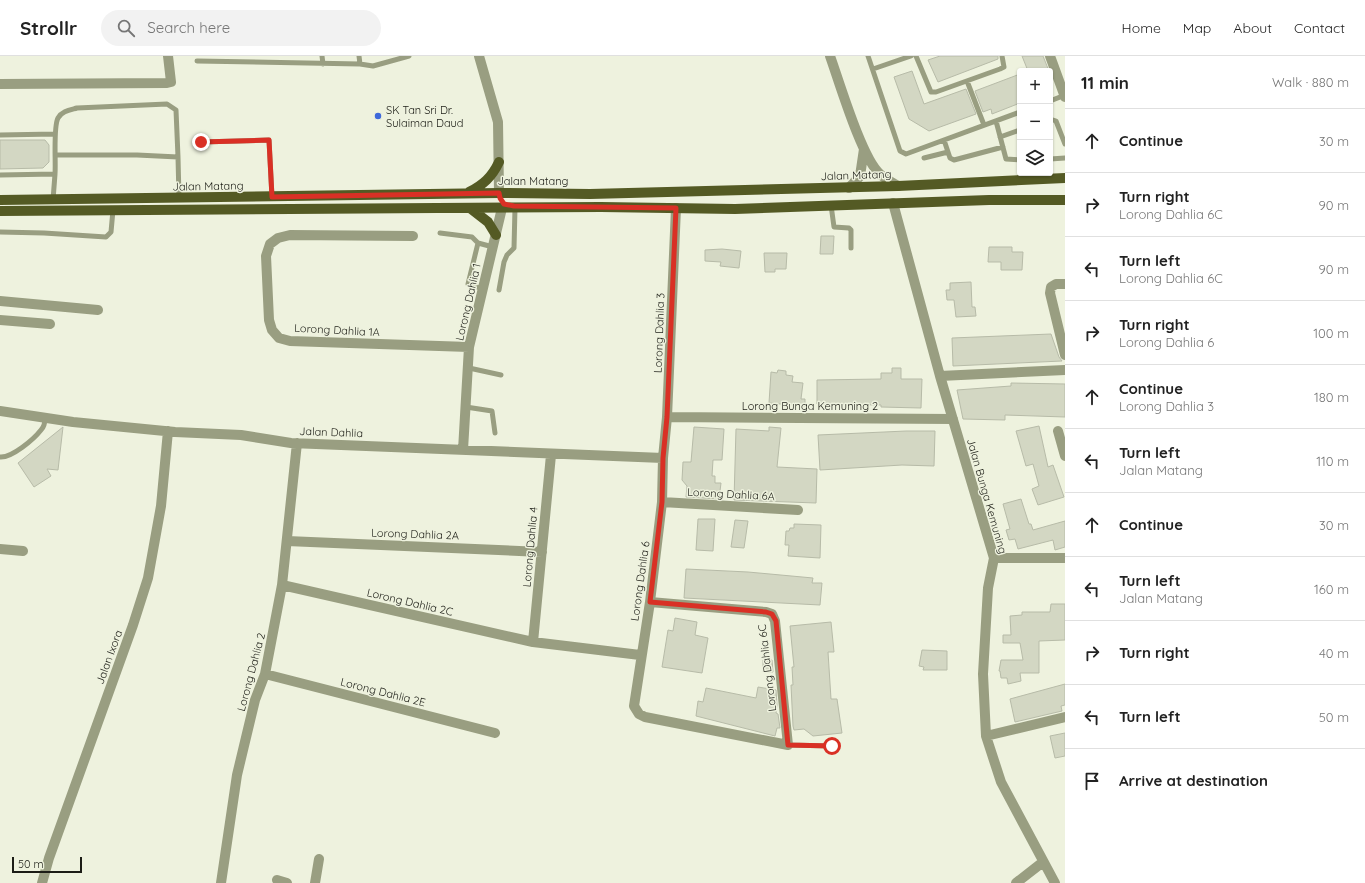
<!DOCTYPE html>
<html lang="en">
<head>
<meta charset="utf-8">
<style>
	:root { --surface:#fff; --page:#f2f2f2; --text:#222; --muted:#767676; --line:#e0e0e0 }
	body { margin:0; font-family:Quicksand,sans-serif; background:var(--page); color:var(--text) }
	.controls { position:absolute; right:12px; top:12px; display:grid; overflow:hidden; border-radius:4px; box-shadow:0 1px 3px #0004 }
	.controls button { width:36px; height:36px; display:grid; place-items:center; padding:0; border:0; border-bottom:1px solid var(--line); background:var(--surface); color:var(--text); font:20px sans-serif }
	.scale { position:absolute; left:12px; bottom:10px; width:70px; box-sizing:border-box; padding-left:4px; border:2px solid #1c1d16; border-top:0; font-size:11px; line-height:14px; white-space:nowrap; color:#1c1d16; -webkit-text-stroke:3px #eef2de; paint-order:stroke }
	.stop { position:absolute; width:12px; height:12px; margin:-9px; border:3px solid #d93025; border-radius:50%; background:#fff }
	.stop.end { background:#d93025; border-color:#fff; box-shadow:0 1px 4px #0008 }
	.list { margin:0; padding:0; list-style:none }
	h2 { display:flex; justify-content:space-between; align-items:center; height:52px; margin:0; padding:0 16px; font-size:17px }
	h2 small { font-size:13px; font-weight:400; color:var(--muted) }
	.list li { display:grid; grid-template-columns:26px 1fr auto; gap:12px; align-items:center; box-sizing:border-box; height:64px; padding:0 16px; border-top:1px solid var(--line) }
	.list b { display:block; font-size:15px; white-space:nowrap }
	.list p { margin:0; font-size:13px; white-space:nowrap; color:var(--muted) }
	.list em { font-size:13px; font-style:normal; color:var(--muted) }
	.icon { flex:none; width:22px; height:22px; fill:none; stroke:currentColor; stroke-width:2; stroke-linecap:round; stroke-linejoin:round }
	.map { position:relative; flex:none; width:1065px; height:827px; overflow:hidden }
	header { display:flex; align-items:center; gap:24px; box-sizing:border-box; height:56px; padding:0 20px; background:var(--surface); border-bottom:1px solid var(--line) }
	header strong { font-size:19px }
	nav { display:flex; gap:22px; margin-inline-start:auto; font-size:14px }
	.search { width:280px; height:36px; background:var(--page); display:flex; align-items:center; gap:10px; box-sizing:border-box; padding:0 14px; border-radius:22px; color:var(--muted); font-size:15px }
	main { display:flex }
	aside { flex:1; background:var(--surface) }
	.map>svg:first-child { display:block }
	.building { fill:#d3d7c3; stroke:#b7bba8 }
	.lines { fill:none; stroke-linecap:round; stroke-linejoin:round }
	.lane { stroke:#999e81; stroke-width:5 }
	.street { stroke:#999e81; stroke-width:10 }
	.primary { stroke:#545a24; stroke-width:10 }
	.route { stroke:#d93025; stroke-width:5 }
	.poi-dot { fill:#3e69da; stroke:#eef2de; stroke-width:1.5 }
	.labels { text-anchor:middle; stroke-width:3; stroke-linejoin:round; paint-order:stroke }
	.poi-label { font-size:11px; fill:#1c1d16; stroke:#eef2de; text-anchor:start }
	.street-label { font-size:11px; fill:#1c1d16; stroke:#eef2de }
</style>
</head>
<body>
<header>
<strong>Strollr</strong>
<div class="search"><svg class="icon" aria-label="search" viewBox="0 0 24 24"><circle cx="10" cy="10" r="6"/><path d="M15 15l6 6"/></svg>Search here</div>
<nav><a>Home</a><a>Map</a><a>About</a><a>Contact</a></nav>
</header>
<main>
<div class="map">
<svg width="1065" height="827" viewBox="0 0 1065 827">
	<rect width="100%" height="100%" fill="#eef2de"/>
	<path class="building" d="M940 0H998V3L938 26 928 4Z
		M1022 0H1043L1049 15H1028Z
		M912 15 924 48 966 33 976 58 929 75 909 63 894 21Z
		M1020 18V47L992 58 991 53 983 56 975 35Z
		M0 84H45L49 89V106L43 112 0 113Z
		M821 180H834L833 198H820Z
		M989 191H1012V196H1023L1022 214H1001V206H988Z
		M722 193 741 195 739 212 720 210 721 206 705 205V194Z
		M764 197H787L786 213H775V216H765Z
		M971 226 972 251H975L976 260 956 261 954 244H947L946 234H950V227Z
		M1051 278 1059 301 1062 305 953 310 952 282Z
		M892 312H901V323H922L921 352 881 351V349L817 348V324L881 323V317H892Z
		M778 314 786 315V319L793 320 792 326 803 327 801 343H805V350L769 347 771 316 777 317Z
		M1011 327 1065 328V361L1005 359V364L963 363 957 334 1011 330Z
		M1039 370 1048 411 1053 409 1064 441 1038 449 1032 433 1039 430 1033 408 1026 410 1016 375Z
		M63 371 58 414 47 413 51 420 34 431 18 407Z
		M694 371 724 373 722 404H713L712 420H715V427H721L719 443 686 441 687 430 682 424 683 406H691Z
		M769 371 781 372 777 411 817 413 816 447 734 444 736 373 769 375Z
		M906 375H935L934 410 902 409 820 414 818 379Z
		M1021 443 1029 468H1031L1033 474 1065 465V491L1055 494 1053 484 1018 493 1015 483 1009 484 1006 474 1010 473 1003 448Z
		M698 463H715L713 495 696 494Z
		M735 464 748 465 744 492 731 491Z
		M794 468 821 469 820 502 788 500 789 489H785L786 475H789L790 472H794Z
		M686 513 748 516 813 522 812 527H822L820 549 684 542Z
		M1051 548H1065V584L1039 585V617H1020L1021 625 1008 628 1007 622H1001L1000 615H999L1001 604H1023L1020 587H1003V579H1011L1010 560 1022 559V556H1050Z
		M675 562 697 566 695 579 708 582 702 617 662 611 668 574 673 575Z
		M831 566 834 596H828L831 643H837L842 677 813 680 804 673 794 674 793 670 791 629H793L792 611H794L790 570Z
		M922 594 947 595V614H923L924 611 919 610Z
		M763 604H772L773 616H763Z
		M1065 628V649L1061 650 1062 655 1015 666 1010 643Z
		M758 631 776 634 777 649 776 657 778 658 780 672H777L775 680 696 660 698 645 703 646 706 632 756 642Z
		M1065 677V700L1055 702 1050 680Z"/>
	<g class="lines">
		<path class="lane" d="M322 0 323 8
			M359 0 360 8
			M868 0 900 95 906 98 1020 56
			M916 0 931 36H936L1000 13 1004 11 1002 0
			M197 5 360 8 373 10 409 0
			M873 13 911 0
			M967 25 984 69
			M1050 45 1065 39
			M1050 63 1056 65 1065 88
			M996 65 1006 103 1020 104
			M0 79 55 78
			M1000 81 1020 74
			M944 84 950 102 954 104 1003 91
			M201 86 269 84 272 141
			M56 99H137L178 101 179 142
			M924 102 948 96
			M1050 103 1065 102
			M55 118C56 106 53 71 58 62 62 55 70 54 77 52L167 48 176 54 178 101
			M0 119 55 118 53 144
			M831 149 834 171 849 172 851 174V192
			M0 176 44 177 106 181 111 176 113 154
			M440 177 472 181 478 187 493 191
			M478 187 468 228 483 233
			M499 234 504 206 507 199 514 192 515 152
			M469 312 501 319
			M466 351 492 355 495 377
			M0 401C12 402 34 383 41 374 44 371 45 367 45 362
			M788 689 832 690"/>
		<path class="street" d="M479 0 498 66 499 137
			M830 0C839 25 862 103 880 118 885 123 892 126 898 130
			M1050 0 1065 41
			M0 28 167 27 171 26 168 0
			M849 132 860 120 864 93
			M893 147 940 320 994 502 988 532 983 618 986 680 1001 726 1055 827
			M413 180 290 179 278 182 270 188 266 200 269 264 272 274 279 282 290 285 469 291
			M1065 228H1056L1051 231 1050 237 1065 299
			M0 245 98 254
			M0 264 50 268
			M940 320 1065 314
			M0 355 73 366 175 376 241 379 291 387 663 402
			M667 361 953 363
			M1058 375 1065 400
			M463 394 469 291 502 152
			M662 446 798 454
			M287 485 542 496
			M0 493 23 495
			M994 502H1065
			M282 529 533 586 640 599
			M650 546 766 556 772 558 775 565 788 689 645 661 639 658 634 650 650 546 662 446 663 402 667 361 676 152
			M533 586 551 399
			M265 618 495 677
			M986 680 1065 661
			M277 824 287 827
			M42 827 49 802 133 569 148 522 161 450 168 375
			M221 827 237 719 255 644 265 618 282 529 297 387
			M315 827 319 803
			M1016 827 1043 806"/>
		<path class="primary" d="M469 136C483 129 492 121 499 106
			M0 144 499 137 590 138 898 130 1065 122
			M470 152 488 166 496 179
			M0 155 601 151 735 153 989 144H1065"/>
	</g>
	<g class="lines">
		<path class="route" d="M201 86 269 84 272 141 499 137 500 142 504 148 514 150 676 152 667 361 663 402 662 446 650 546 766 556 772 558 776 565 788 689 832 690"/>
	</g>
	<circle class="poi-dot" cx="378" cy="60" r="4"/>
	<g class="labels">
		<g class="poi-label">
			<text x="386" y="58">SK Tan Sri Dr.<tspan x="386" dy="13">Sulaiman Daud</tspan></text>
		</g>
		<g class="street-label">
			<text transform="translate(856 119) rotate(-2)" y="4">Jalan Matang</text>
			<text x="533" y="129">Jalan Matang</text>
			<text transform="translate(208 130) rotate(-1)" y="4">Jalan Matang</text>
			<text transform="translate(468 246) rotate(-77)" y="4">Lorong Dahlia 1</text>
			<text transform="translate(337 274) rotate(3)" y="4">Lorong Dahlia 1A</text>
			<text transform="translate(659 277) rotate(-88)" y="4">Lorong Dahlia 3</text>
			<text x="810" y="354">Lorong Bunga Kemuning 2</text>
			<text transform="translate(331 376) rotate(2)" y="4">Jalan Dahlia</text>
			<text transform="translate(731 438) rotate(3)" y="4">Lorong Dahlia 6A</text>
			<text transform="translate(987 440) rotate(74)" y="4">Jalan Bunga Kemuning</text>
			<text transform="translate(415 478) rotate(2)" y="4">Lorong Dahlia 2A</text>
			<text transform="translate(530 491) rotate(-85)" y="4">Lorong Dahlia 4</text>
			<text transform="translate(640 525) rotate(-82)" y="4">Lorong Dahlia 6</text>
			<text transform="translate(410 546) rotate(13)" y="4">Lorong Dahlia 2C</text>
			<text transform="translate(109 601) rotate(-70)" y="4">Jalan Ixora</text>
			<text transform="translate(767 612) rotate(-97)" y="4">Lorong Dahlia 6C</text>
			<text transform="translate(251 616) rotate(-75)" y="4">Lorong Dahlia 2</text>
			<text transform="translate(383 636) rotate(14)" y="4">Lorong Dahlia 2E</text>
		</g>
	</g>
</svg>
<div class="controls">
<button>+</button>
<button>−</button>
<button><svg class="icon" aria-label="layers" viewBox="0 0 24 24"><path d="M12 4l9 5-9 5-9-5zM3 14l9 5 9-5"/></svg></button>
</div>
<div class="scale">50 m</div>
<div class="stop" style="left:832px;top:690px"></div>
<div class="stop end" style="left:201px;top:86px"></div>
</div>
<aside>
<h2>11 min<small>Walk · 880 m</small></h2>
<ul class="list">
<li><svg class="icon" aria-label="ahead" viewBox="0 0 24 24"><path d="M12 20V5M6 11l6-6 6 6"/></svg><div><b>Continue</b></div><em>30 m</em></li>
<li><svg class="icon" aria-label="right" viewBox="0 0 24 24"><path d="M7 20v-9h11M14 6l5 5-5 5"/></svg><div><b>Turn right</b><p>Lorong Dahlia 6C</p></div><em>90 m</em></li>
<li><svg class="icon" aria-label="left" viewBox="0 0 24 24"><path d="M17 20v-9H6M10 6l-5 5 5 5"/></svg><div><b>Turn left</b><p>Lorong Dahlia 6C</p></div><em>90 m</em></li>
<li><svg class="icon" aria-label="right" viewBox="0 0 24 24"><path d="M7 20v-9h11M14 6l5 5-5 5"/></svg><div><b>Turn right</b><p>Lorong Dahlia 6</p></div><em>100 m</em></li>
<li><svg class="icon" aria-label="ahead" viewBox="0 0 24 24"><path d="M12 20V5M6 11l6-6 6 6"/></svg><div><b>Continue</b><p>Lorong Dahlia 3</p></div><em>180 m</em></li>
<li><svg class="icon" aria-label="left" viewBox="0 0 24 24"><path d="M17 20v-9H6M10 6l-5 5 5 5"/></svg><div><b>Turn left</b><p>Jalan Matang</p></div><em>110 m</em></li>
<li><svg class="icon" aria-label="ahead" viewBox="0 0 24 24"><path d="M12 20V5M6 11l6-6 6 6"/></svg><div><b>Continue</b></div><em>30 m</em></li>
<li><svg class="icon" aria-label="left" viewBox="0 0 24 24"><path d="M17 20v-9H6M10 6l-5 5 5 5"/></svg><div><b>Turn left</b><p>Jalan Matang</p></div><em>160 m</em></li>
<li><svg class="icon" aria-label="right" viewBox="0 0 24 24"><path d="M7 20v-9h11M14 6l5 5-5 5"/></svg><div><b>Turn right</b></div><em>40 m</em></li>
<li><svg class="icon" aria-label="left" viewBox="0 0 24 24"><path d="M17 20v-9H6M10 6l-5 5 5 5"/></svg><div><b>Turn left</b></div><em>50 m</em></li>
<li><svg class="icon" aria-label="arrive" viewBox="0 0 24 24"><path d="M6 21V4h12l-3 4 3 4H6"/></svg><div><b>Arrive at destination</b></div></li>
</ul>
</aside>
</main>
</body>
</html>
